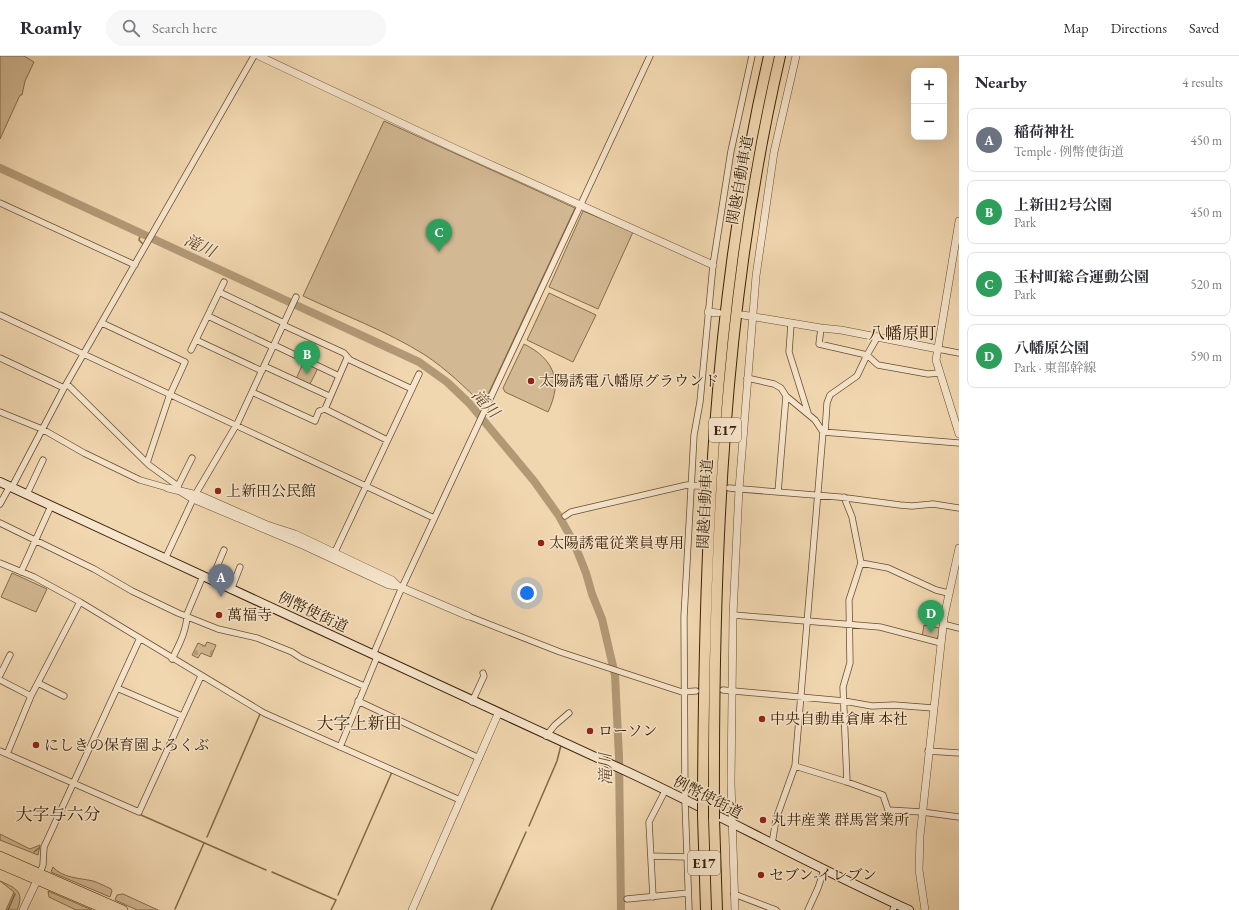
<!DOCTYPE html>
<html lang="en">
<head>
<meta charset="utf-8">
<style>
	:root { --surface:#fff; --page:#f7f7f7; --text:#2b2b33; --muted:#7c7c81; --line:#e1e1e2; --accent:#7c3aed }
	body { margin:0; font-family:"EB Garamond","Noto Serif JP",serif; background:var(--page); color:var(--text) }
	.controls { position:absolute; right:12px; top:12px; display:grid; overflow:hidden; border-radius:8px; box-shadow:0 4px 16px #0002 }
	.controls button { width:36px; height:36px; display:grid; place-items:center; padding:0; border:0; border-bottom:1px solid var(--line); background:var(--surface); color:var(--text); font:20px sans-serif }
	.you { position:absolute; left:527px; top:537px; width:14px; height:14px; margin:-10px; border:3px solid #fff; border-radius:50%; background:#1a73e8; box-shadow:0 0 0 6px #1a73e833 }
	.badge { display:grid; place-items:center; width:26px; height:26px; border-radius:50%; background:var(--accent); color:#fff; font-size:13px; font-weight:700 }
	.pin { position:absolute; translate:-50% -33px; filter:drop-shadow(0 1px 2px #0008) }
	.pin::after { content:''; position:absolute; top:21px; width:14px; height:12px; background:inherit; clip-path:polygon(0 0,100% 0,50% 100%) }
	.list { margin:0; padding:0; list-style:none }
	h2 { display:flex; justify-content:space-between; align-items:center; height:52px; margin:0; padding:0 16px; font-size:17px }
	h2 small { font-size:13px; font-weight:400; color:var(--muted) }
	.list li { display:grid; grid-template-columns:26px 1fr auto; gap:12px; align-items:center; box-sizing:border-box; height:64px; margin:0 8px 8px; padding:0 8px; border:1px solid var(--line); border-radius:8px }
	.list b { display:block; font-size:15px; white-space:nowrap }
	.list p { margin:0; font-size:13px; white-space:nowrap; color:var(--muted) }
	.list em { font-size:13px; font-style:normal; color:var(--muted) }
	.icon { flex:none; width:22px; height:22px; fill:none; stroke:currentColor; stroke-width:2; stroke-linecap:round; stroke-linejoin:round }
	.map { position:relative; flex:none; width:959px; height:854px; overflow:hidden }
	header { display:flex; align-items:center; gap:24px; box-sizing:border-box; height:56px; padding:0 20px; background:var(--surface); border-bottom:1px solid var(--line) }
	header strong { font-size:19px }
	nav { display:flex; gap:22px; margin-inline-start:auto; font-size:14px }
	.search { width:280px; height:36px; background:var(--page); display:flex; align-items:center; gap:10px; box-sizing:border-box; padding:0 14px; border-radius:22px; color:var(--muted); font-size:15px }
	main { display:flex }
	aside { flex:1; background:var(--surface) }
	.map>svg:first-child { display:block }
	.green { fill:#d2b893; stroke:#866c4c }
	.cemetery { fill:url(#cemetery-stones); stroke:#866c4c }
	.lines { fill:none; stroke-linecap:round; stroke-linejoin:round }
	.stream { stroke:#826948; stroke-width:1.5 }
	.river { stroke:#b29976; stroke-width:8 }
	.minor-casing { stroke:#674e2f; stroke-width:7 }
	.tertiary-casing { stroke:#674e2f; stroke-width:8 }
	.secondary-casing { stroke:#392004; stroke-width:10 }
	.trunk-casing { stroke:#392004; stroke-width:10 }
	.motorway-casing { stroke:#392004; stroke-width:12 }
	.minor { stroke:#f6e5cc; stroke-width:5.5 }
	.tertiary { stroke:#f6e5cc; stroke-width:7 }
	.secondary { stroke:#f6e5cc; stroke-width:8 }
	.trunk { stroke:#f1d7b0; stroke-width:9 }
	.motorway { stroke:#f1d7b0; stroke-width:10 }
	.motorway-bridge-casing { stroke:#392004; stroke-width:12; stroke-linecap:butt }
	.motorway-bridge { stroke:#f1d7b0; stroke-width:10 }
	.poi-dot { fill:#8f2418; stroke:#f6e5cc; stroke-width:1.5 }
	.labels { text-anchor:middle; stroke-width:3; stroke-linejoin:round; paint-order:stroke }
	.shield { fill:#f6e5cc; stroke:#725b40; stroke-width:1 }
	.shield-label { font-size:14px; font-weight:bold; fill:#392004 }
	.street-label { font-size:15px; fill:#392004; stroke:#f6e5cc }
	.poi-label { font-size:15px; fill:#392004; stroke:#f6e5cc; text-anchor:start }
	.water-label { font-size:16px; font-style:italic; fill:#634a2c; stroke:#f6e5cc }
	.quarter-label { font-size:17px; fill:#392004; stroke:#f6e5cc }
</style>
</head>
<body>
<header>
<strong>Roamly</strong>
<div class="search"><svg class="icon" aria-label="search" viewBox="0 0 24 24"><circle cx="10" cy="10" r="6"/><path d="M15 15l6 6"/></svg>Search here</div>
<nav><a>Map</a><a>Directions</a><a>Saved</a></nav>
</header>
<main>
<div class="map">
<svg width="959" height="854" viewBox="0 0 959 854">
	<defs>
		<pattern id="cemetery-stones" width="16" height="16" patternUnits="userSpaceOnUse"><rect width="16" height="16" fill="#d2b893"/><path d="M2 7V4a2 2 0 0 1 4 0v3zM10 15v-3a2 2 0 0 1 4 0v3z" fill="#b59e7d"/></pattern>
	</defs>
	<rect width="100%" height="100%" fill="#f1d7b0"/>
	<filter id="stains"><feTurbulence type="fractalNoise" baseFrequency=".005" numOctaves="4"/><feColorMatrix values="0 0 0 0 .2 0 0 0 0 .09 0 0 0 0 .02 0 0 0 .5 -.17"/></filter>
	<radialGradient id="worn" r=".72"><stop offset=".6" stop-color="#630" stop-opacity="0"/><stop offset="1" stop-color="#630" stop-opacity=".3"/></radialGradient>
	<path class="green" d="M0 0H24L34 6 25 25 22 39H20L0 83Z
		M384 65 575 152 483 349C465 331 446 313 425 299 387 275 343 259 303 240Z
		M583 155 633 176 598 253 549 231Z
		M549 237 596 259 573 306 527 284Z
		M524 288C554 303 563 325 548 356L505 336 503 332Z
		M304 305 318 312 309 330 296 323Z
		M12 517 47 533 36 556 1 541Z
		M924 569 940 572 937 584 922 581Z
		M0 778 30 793 40 789 38 799 0 784Z
		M53 811C62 822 80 822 93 825 99 827 105 830 111 833L112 835 110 841 51 816Z
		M0 825C16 832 25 836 17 854H6L14 836Z
		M48 835 92 854H76L49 841Z
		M123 838 158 854H137L115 844 117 839Z"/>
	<path class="cemetery" d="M207 586 216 589 211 601 201 597 198 602 192 599 198 587 205 590Z"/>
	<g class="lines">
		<path class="stream" d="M141 177 139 184 143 188
			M501 662 534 677
			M141 759 266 814
			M529 770 557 705 561 689
			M207 781 260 658
			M34 796 39 792
			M272 816 336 844 331 854
			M338 839 392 716
			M175 853 204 787
			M8 854 15 838
			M491 854 526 776"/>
		<path class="river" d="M0 112 419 306 447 326 469 347 534 425 559 460 574 487 586 517 592 538 602 563 615 619 619 701 621 854"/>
		<defs>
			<path id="minor" d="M0 147 135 209
				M219 236 284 267
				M0 259 434 462
				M208 260 273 291
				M102 267 185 306 169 341 147 407
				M791 268 789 296 808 357
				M283 269 344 297 350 304 412 333
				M821 272 819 288 867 299 878 309 928 318 939 317
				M196 284 262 315
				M274 289 339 320
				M938 293 959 297
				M191 294 224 226
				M0 302 64 332
				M264 310 329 340
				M747 322 774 328 781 332 786 340 815 364 823 376 795 710 776 763 772 788
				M67 328 149 409 178 430
				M252 336 315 365 319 355 325 353
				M325 353 387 384
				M325 353 347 302
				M0 356 42 373 84 397 140 424 168 432
				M823 376 959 387
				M825 376 827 347 830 339 857 320 867 299 878 280
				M12 431 64 332 254 0
				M177 432 192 402
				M729 432 839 441 900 449 912 450 933 448 959 452
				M778 436 786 340
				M27 438 43 404
				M844 441 852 461 861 507 849 544 850 607 843 631 847 726
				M0 448 10 430
				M565 460 571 456 687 429 701 430
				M0 467 94 513 132 535 178 557 218 573 257 582 292 596 301 602 364 630
				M333 500 419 318
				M165 503 195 439 238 366 296 241
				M0 507 34 521 80 546 264 657 460 744
				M861 507 888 512 936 534 948 537
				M21 516 51 450
				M211 525 224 494
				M231 534 240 511
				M733 559 880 571 941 587
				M468 560 560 596 682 636 696 635
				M943 568 959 572
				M373 599 399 538 650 0
				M172 603C179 589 187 574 187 558L203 520
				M0 619 10 599
				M0 624 31 640
				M38 627 64 640
				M117 632 182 660
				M723 634 844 645 872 650 894 649 933 652
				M358 645 479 702
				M472 646 484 620 483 617
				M546 680 555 669 569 657
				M340 691 377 601
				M0 695 139 756 201 620
				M928 695 959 697
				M7 698 31 640 80 546
				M795 710 847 726 883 739 888 754 922 756 959 761
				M651 800 687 801
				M40 817 43 809 44 791 140 582
				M734 838 776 854
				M653 841 649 766 665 735
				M627 843 688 837
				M689 854 685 745 684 561 694 379 700 346 713 209 731 95 752 0
				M808 854 818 832 824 814
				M893 854 895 848"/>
			<path id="tertiary" d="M259 0 454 92 713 209
				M959 165 936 304 959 378
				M708 256 718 257
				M743 259 821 272 841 274 938 293
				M168 432 201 440 267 469 295 478 392 524 398 530
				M177 433 193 443 305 490 389 529 398 530 468 560
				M23 854 39 820
				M412 854 498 658
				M735 854 731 726 733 559 739 433 756 220 774 96 796 0
				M925 854 919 814 920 780 944 561 959 492"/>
			<path id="secondary" d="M0 426C209 523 418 619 628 716 722 760 814 811 909 854"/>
			<path id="trunk" d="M0 800 123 854
				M0 808 107 854"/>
			<path id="motorway" d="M703 747C704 497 712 245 769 0
				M714 752C713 500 723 246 780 0
				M703 759 706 854
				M714 763 717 854"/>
		</defs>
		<use href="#minor" class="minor-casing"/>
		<use href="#tertiary" class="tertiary-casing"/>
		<use href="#secondary" class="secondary-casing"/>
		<use href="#trunk" class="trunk-casing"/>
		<use href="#motorway" class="motorway-casing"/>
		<use href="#minor" class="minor"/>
		<use href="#tertiary" class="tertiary"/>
		<use href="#secondary" class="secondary"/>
		<use href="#trunk" class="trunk"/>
		<use href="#motorway" class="motorway"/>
		<defs>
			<path id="motorway-bridge" d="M703 747V759
				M714 763V752"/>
		</defs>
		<use href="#motorway-bridge" class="motorway-bridge-casing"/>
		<use href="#motorway-bridge" class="motorway-bridge"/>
	</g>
	<g class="poi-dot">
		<circle cx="531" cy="325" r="4"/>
		<circle cx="218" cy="435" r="4"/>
		<circle cx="541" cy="487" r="4"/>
		<circle cx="219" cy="559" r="4"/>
		<circle cx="762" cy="663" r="4"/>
		<circle cx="590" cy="675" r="4"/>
		<circle cx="36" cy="689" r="4"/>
		<circle cx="763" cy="764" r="4"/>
		<circle cx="761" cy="819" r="4"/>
	</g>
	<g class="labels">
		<g class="shield">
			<rect x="709" y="362" width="32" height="24" rx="3"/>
			<rect x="688" y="795" width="32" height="24" rx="3"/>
		</g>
		<g class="shield-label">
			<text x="725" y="379">E17</text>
			<text x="704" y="812">E17</text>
		</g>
		<g class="street-label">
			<text transform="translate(740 124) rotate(-80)" y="5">関越自動車道</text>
			<text transform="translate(705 448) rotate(-87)" y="5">関越自動車道</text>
			<text transform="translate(313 556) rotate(25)" y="5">例幣使街道</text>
			<text transform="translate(708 741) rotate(27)" y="5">例幣使街道</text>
		</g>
		<g class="poi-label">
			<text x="539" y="330">太陽誘電八幡原グラウンド</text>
			<text x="226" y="440">上新田公民館</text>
			<text x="549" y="492">太陽誘電従業員専用</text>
			<text x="227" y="564">萬福寺</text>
			<text x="770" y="668">中央自動車倉庫 本社</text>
			<text x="598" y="680">ローソン</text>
			<text x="44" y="694">にしきの保育園よろくぶ</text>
			<text x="771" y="769">丸井産業 群馬営業所</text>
			<text x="769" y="824">セブン-イレブン</text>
		</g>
		<g class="water-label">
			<text transform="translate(200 189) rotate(25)" y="6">滝川</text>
			<text transform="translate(486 347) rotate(47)" y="6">滝川</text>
			<text transform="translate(605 713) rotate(-91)" y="6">滝川</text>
		</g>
		<g class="quarter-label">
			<text x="902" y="283">八幡原町</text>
			<text x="359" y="673">大字上新田</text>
			<text x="58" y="764">大字与六分</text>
		</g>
	</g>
	<rect width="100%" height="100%" filter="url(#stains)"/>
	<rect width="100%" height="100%" fill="url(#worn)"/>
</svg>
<div class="controls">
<button>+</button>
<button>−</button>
</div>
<div class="you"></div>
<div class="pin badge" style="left:221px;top:541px;background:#6b7280">A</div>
<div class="pin badge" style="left:307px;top:318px;background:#2e9e5b">B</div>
<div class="pin badge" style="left:439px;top:196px;background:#2e9e5b">C</div>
<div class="pin badge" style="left:931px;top:577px;background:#2e9e5b">D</div>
</div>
<aside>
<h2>Nearby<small>4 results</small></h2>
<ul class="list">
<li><span class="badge" style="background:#6b7280">A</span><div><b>稲荷神社</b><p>Temple · 例幣使街道</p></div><em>450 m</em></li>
<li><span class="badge" style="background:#2e9e5b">B</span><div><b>上新田2号公園</b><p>Park</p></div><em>450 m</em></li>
<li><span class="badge" style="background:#2e9e5b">C</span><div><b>玉村町総合運動公園</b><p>Park</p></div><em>520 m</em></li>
<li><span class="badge" style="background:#2e9e5b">D</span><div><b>八幡原公園</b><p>Park · 東部幹線</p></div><em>590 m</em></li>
</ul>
</aside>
</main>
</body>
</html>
